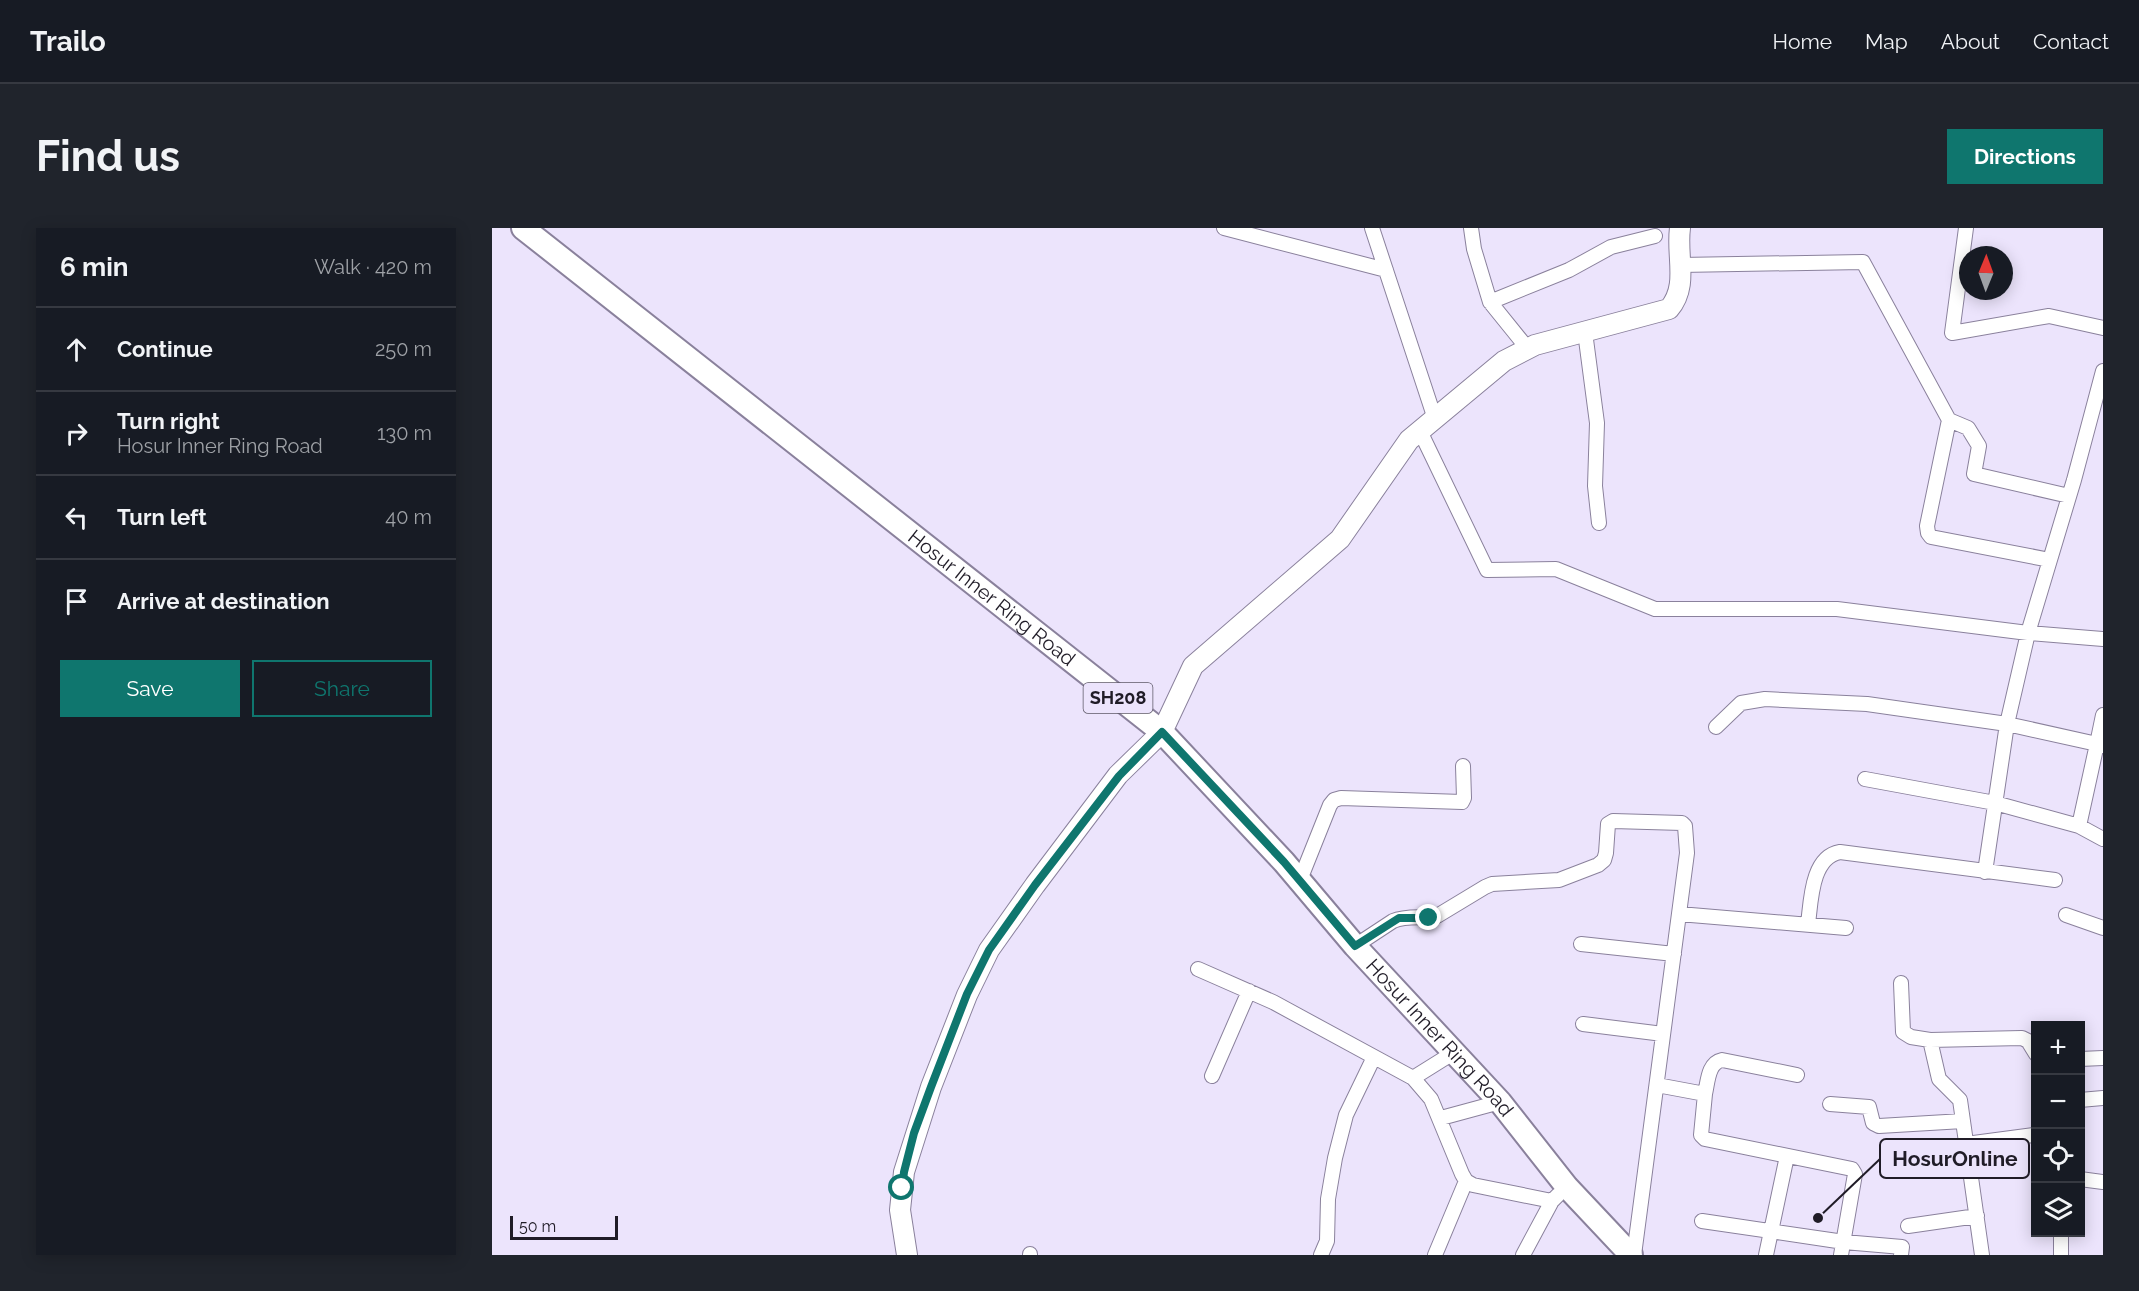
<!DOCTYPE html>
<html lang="en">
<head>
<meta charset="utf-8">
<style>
	:root { --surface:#171b24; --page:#20242c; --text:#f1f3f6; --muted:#9ea1a6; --line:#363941; --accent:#0f766e }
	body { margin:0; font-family:Raleway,sans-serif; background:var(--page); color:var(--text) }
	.controls { position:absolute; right:18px; bottom:18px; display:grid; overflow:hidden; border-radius:0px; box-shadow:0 3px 15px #0003 }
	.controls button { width:54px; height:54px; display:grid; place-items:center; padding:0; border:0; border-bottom:2px solid var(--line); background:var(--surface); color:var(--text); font:30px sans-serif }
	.compass { position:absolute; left:1467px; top:18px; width:54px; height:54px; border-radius:50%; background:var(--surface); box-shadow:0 3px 15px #0003; rotate:1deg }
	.scale { position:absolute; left:18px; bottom:15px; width:108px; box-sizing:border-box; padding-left:6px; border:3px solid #201c27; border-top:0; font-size:16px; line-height:21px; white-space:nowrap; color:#201c27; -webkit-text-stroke:4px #ece4fc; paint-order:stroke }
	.stop { position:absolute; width:18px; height:18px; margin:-14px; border:4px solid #0f766e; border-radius:50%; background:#fff }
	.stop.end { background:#0f766e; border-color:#fff; box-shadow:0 2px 6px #0008 }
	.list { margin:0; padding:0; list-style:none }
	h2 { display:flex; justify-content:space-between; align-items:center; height:78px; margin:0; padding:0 24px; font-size:26px }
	h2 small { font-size:20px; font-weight:400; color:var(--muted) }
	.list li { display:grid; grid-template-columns:39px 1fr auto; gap:18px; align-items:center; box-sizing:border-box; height:84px; padding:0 24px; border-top:2px solid var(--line) }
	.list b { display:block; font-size:22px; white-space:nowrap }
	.list p { margin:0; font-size:20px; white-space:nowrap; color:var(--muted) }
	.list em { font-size:20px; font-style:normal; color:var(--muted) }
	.actions { display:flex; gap:12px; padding:18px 24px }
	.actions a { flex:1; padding:14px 0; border:2px solid var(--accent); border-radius:0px; text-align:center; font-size:21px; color:var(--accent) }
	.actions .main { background:var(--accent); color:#fff }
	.icon { flex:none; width:33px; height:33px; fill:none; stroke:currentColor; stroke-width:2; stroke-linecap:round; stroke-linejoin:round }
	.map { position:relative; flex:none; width:1611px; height:1027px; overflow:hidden; border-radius:0px }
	header { display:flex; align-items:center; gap:36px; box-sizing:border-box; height:84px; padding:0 30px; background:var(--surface); border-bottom:2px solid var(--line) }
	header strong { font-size:28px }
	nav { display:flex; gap:33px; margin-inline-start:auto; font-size:21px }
	.intro { display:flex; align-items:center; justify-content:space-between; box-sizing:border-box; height:144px; padding:0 36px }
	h1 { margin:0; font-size:42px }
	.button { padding:15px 27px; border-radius:0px; background:var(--accent); color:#fff; font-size:21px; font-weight:700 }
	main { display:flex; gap:36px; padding:0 36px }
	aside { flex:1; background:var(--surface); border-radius:0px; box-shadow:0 3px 15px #0003 }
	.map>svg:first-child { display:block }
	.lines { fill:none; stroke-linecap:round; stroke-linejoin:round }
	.street-casing { stroke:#8a819c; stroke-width:16 }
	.secondary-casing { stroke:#8a819c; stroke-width:22 }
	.primary-casing { stroke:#8a819c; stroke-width:26 }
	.street { stroke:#fff; stroke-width:14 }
	.secondary { stroke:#fff; stroke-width:20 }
	.primary { stroke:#fff; stroke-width:22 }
	.route { stroke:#0f766e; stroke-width:8 }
	.labels { text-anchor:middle; stroke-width:4.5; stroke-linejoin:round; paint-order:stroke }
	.shield { fill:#ece4fc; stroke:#5d5867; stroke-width:1.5 }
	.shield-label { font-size:18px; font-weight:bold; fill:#201c27 }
	.street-label { font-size:20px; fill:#201c27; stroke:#ece4fc }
	.leader { fill:none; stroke:#201c27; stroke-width:2 }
	.callout-dot { fill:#201c27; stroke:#ece4fc; stroke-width:2 }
	.callout { fill:#ece4fc; stroke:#201c27; stroke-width:2 }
	.callout-label { font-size:21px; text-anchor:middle; font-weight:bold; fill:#201c27 }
</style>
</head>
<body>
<header>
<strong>Trailo</strong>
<nav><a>Home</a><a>Map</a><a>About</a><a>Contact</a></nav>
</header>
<div class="intro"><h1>Find us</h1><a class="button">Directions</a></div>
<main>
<aside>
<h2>6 min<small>Walk · 420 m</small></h2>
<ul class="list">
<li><svg class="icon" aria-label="ahead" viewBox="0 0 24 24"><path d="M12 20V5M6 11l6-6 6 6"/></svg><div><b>Continue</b></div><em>250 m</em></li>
<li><svg class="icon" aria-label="right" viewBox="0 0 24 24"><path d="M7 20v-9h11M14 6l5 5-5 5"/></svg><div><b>Turn right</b><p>Hosur Inner Ring Road</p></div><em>130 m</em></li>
<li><svg class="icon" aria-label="left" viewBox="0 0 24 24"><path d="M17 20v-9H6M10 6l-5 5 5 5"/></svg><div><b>Turn left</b></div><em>40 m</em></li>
<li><svg class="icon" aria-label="arrive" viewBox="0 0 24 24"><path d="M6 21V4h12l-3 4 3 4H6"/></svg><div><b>Arrive at destination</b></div></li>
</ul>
<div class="actions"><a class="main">Save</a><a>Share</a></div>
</aside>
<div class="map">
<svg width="1611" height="1027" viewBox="0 0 1611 1027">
	<rect width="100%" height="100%" fill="#ece4fc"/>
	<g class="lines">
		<defs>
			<path id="street" d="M732 0 894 42
				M880 0 943 191
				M979 0 982 21 998 74 1036 121
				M1474 0 1460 105 1557 88 1611 100
				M1188 37 1371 34 1457 192 1476 200 1487 218 1482 246 1577 268
				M998 74 1077 42 1119 19 1163 8
				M1093 104 1105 195 1103 258 1107 295
				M1457 192 1435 298 1436 305 1439 309 1558 332
				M928 203 995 342 1064 341 1163 381H1345L1536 405 1611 411
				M1224 499 1249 475 1273 471 1375 476 1515 496 1605 516 1611 487
				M1373 551 1503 575 1587 598 1611 611
				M1587 598 1605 516 1611 518
				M1493 644 1515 496 1536 405 1582 252 1611 143
				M808 652 838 577 842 572 849 570 970 574 972 570 971 538
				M1187 686 1354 700
				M1574 687 1611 700
				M1316 696C1319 674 1319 629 1348 624L1563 652
				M1089 716 1182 726
				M863 718 901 693C915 687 931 691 945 688L993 659 1000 656 1067 652 1106 637 1112 632 1114 625 1116 596 1121 593 1190 595 1193 598 1195 625 1142 1027
				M706 741 781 774 921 850 939 871 970 946 974 953 981 957 1060 973
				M1409 755 1411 804 1419 809 1438 812
				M1091 796 1171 806
				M1588 831 1611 830
				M720 848 757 763
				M921 850 961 825
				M1165 857 1213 866 1209 907 1213 911 1360 941 1363 946 1349 1027
				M1213 866C1216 853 1216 835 1230 832L1305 847
				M1588 872 1611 870
				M1338 876 1377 879 1381 895 1387 898 1471 893
				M949 890 1008 874
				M1474 916 1542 907
				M1588 951 1611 954
				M1210 993 1352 1014 1410 1019 1409 1027
				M1416 998 1485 988
				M1569 1004V1027
				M538 1027V1026
				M829 1027 835 1013 836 971 843 930 854 887 882 829
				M943 1027 974 953
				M1031 1027 1060 973 1066 967
				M1274 1027 1295 928
				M1490 1027 1468 872 1447 851 1438 812 1530 810 1536 813 1544 826"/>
			<path id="secondary" d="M415 1027 408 982 412 944 439 859 475 767 497 722 543 657 626 547 670 504 701 438 848 311 917 212 1012 133 1043 117 1177 81C1197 58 1184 28 1188 0"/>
			<g id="primary">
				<path id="s1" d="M31 0 670 504 792 634 863 718 1008 874 1075 959 1139 1027"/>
			</g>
		</defs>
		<use href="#street" class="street-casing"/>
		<use href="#secondary" class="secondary-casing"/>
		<use href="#primary" class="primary-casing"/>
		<use href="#street" class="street"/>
		<use href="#secondary" class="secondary"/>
		<use href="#primary" class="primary"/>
	</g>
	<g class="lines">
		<path class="route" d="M410 960 412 944 422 905 439 859 475 766 497 722 543 657 627 548 670 504 792 634 863 718 907 690H937"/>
	</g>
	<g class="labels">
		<rect class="shield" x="591.5" y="455" width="69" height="30" rx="4.5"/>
		<g class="shield-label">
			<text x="626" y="476">SH208</text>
		</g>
		<g class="street-label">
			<text dy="7" stroke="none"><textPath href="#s1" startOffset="597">Hosur Inner Ring Road</textPath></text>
			<text dy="7" stroke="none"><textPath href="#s1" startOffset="1227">Hosur Inner Ring Road</textPath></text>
		</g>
	</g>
	<path class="leader" d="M1326 990L1388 931"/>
	<circle class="callout-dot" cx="1326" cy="990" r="6"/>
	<rect class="callout" x="1388" y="911" width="149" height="39" rx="6"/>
	<g class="callout-label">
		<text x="1463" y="938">HosurOnline</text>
	</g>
</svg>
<div class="controls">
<button>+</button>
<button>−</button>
<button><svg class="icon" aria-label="locate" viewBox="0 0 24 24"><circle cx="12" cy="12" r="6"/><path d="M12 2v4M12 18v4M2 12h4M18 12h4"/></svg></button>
<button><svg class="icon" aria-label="layers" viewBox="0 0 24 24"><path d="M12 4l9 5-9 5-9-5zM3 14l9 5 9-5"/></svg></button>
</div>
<svg class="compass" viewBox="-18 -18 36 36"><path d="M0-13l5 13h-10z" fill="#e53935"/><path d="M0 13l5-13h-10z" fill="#9ea1a6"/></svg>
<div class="scale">50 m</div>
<div class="stop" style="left:410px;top:960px"></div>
<div class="stop end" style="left:937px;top:690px"></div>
</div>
</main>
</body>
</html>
